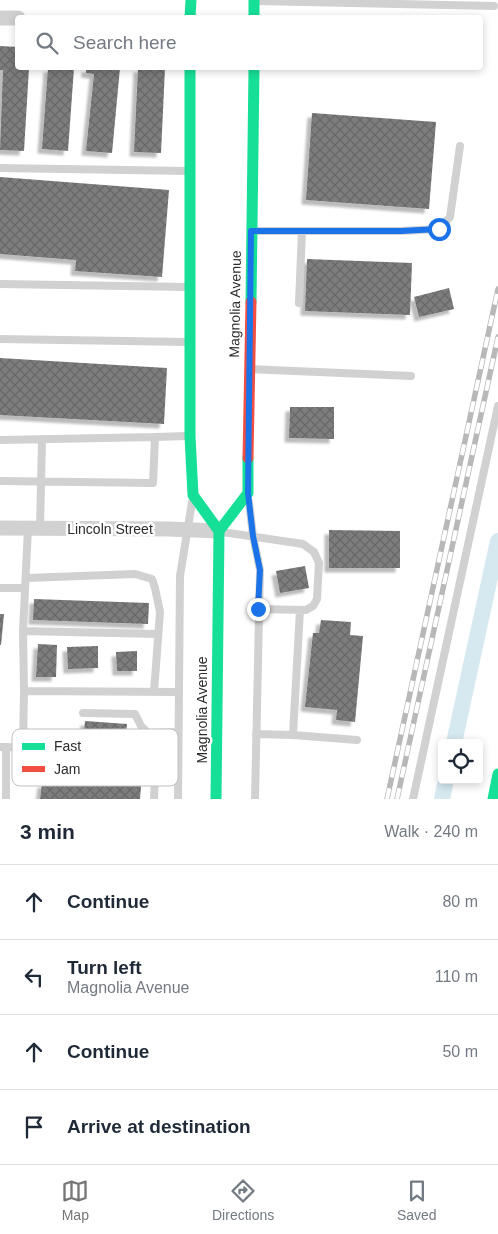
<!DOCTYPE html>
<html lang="en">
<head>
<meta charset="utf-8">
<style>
	:root { --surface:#fff; --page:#f2f2f3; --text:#1f2937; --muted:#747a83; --line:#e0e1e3; --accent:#767676 }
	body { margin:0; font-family:Arial,sans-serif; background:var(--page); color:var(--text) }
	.controls { position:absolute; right:15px; bottom:15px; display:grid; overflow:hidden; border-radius:5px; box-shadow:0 2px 8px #0003 }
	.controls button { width:45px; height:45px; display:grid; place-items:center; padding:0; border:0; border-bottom:1px solid var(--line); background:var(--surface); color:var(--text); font:25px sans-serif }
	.stop { position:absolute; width:15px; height:15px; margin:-11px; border:4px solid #1a73e8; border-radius:50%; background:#fff }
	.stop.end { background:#1a73e8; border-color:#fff; box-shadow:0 1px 5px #0008 }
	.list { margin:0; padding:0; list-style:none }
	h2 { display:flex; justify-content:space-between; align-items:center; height:65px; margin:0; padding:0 20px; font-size:21px }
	h2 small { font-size:16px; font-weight:400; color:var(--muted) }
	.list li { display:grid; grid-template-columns:32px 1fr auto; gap:15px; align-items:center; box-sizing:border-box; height:75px; padding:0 20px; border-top:1px solid var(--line) }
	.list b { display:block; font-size:19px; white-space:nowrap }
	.list p { margin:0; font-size:16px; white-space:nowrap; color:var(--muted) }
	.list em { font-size:16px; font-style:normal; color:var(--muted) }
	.icon { flex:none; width:28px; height:28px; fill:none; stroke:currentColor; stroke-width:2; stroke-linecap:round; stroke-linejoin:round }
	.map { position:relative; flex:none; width:498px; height:799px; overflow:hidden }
	.search { position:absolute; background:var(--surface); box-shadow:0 2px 8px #0003; left:15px; right:15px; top:15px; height:55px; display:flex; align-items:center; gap:12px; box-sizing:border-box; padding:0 18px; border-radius:5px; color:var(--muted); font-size:19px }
	.sheet { height:365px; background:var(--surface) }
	nav { display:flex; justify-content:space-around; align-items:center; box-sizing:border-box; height:70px; border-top:1px solid var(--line); background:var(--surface); font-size:14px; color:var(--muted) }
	nav a { display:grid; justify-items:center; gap:2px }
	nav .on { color:var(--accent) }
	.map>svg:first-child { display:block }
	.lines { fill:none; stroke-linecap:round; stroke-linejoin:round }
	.canal { stroke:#d6e9f1; stroke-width:16 }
	.building { fill:url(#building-cross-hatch); filter:url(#shadow) }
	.lane { stroke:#d1d1d1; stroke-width:8 }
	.street { stroke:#d1d1d1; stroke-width:15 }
	.fast { stroke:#16e098; stroke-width:11 }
	.jam { stroke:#f24e42; stroke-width:11 }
	.rail-casing { stroke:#b8b8b8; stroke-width:5.5 }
	.rail { stroke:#fff; stroke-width:4; stroke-dasharray:11; stroke-linecap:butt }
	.route { stroke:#1a73e8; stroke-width:6 }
	.labels { text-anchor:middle; stroke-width:5; stroke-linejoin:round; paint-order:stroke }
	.street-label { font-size:14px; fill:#2c2c2c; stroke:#fff }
	.key { fill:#fff; stroke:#c0c0c0; stroke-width:1 }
	.key-label { font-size:14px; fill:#2c2c2c }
</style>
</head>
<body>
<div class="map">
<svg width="498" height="799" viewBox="0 0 498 799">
	<defs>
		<pattern id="building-cross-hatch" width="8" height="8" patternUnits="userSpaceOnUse" patternTransform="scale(1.25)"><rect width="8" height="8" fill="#7d7d7d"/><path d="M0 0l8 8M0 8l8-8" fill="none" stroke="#676767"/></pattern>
		<filter id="shadow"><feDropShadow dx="-4.5" dy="4.5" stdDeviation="1" flood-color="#0004"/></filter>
	</defs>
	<rect width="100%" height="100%" fill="#fff"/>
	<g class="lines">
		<path class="canal" d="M454 743 498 541
			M442 799 446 780"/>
	</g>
	<path class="building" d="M0 46 18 47V68H29L24 151 0 150 3 70H0Z
		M48 68H74L68 151 42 149Z
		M86 68H120L112 153 86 151 94 74 86 73Z
		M138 68H165L161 153 134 152Z
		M312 113 436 122 429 209 306 200Z
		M0 177 169 190 162 277 75 271 76 260 0 254Z
		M307 259 412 263 410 315 305 311Z
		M449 288 454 309 419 317 414 297Z
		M0 358 167 368 164 424 0 415Z
		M290 407H334V439L289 438Z
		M329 530 400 531V568H329Z
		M305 566 309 588 280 593 276 571Z
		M34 599 149 603 148 624 33 620Z
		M0 614H4L1 645H0Z
		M321 620 351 622 350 635 363 636 355 722 336 720 337 710 305 707 313 633H319Z
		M38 644 57 645 56 677H36Z
		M98 646V668L68 669 67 647Z
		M137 651V671H117L116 652Z
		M85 721 127 724 123 761 143 762 140 799H40L42 783 79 786Z"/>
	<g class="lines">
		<path class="lane" d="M256 1 494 6
			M0 168 188 171
			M253 231H401L439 229 450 217 460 146
			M0 284 188 287
			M299 303 302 231
			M0 339 188 342
			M251 369 411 376
			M0 440 155 437
			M0 481 153 483 155 437 188 436
			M249 502 253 536 260 570 255 799
			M28 528 23 631 24 691 178 692
			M40 528 42 439
			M222 532 303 544 314 552 319 563 317 599 313 606 306 610 258 609
			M26 578 135 574 152 579 155 588 160 612 154 692
			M0 588H25
			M23 631 158 634
			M83 713 135 714 141 726 148 733 178 732
			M256 734 293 735 300 610
			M293 735 357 740
			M0 747H6V799
			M6 747 23 748 24 691
			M154 799 155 777
			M178 799 180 576 192 502
			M413 799 498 406"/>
		<path class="street" d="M0 18H18
			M0 528 168 529 219 531"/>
		<path class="fast" d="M254 0V18
			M190 18 191 0
			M190 68V436L193 495 219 531
			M251 302 254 68
			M216 799 219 531 248 493V458
			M493 799 498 774"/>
		<path class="jam" d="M248 458 251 302"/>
		<defs>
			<path id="rail" d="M387 799 498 289
				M397 799 498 337"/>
		</defs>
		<use href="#rail" class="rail-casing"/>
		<use href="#rail" class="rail"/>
	</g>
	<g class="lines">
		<path class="route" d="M258 609 260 570 253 536 248 493 251 231H401L439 229"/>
	</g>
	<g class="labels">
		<g class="street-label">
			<text transform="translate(235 304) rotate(-89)" y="5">Magnolia Avenue</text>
			<text x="110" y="534">Lincoln Street</text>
			<text transform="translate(202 710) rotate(-90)" y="5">Magnolia Avenue</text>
		</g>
	</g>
	<rect x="12" y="729" width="166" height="57" rx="8" class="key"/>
	<rect x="22" y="743" width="23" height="7" fill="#16e098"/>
	<rect x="22" y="766" width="23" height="6" fill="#f24e42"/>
	<g class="key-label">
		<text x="54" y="751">Fast</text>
		<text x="54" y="774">Jam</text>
	</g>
</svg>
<div class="controls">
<button><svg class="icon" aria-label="locate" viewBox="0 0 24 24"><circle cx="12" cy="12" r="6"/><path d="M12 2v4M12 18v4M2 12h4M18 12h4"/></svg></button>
</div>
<div class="stop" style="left:439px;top:229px"></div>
<div class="stop end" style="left:258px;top:609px"></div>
<div class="search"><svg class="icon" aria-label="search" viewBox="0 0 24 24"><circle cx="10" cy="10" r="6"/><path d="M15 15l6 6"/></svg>Search here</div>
</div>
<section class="sheet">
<h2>3 min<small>Walk · 240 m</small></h2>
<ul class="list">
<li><svg class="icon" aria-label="ahead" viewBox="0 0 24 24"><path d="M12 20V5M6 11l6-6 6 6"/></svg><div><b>Continue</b></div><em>80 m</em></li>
<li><svg class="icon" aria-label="left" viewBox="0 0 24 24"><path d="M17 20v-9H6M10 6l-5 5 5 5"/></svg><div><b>Turn left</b><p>Magnolia Avenue</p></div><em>110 m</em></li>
<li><svg class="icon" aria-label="ahead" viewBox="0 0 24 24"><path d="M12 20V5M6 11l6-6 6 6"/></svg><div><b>Continue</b></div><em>50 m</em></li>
<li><svg class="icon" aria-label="arrive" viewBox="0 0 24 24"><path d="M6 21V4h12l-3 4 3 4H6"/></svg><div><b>Arrive at destination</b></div></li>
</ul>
</section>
<nav>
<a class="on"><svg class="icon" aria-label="map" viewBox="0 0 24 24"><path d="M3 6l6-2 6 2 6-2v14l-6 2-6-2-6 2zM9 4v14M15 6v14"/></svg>Map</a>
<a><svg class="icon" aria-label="directions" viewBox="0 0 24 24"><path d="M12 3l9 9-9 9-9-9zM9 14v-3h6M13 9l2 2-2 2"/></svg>Directions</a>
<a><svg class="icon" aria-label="saved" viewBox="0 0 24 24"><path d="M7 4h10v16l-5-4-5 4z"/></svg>Saved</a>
</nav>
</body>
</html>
